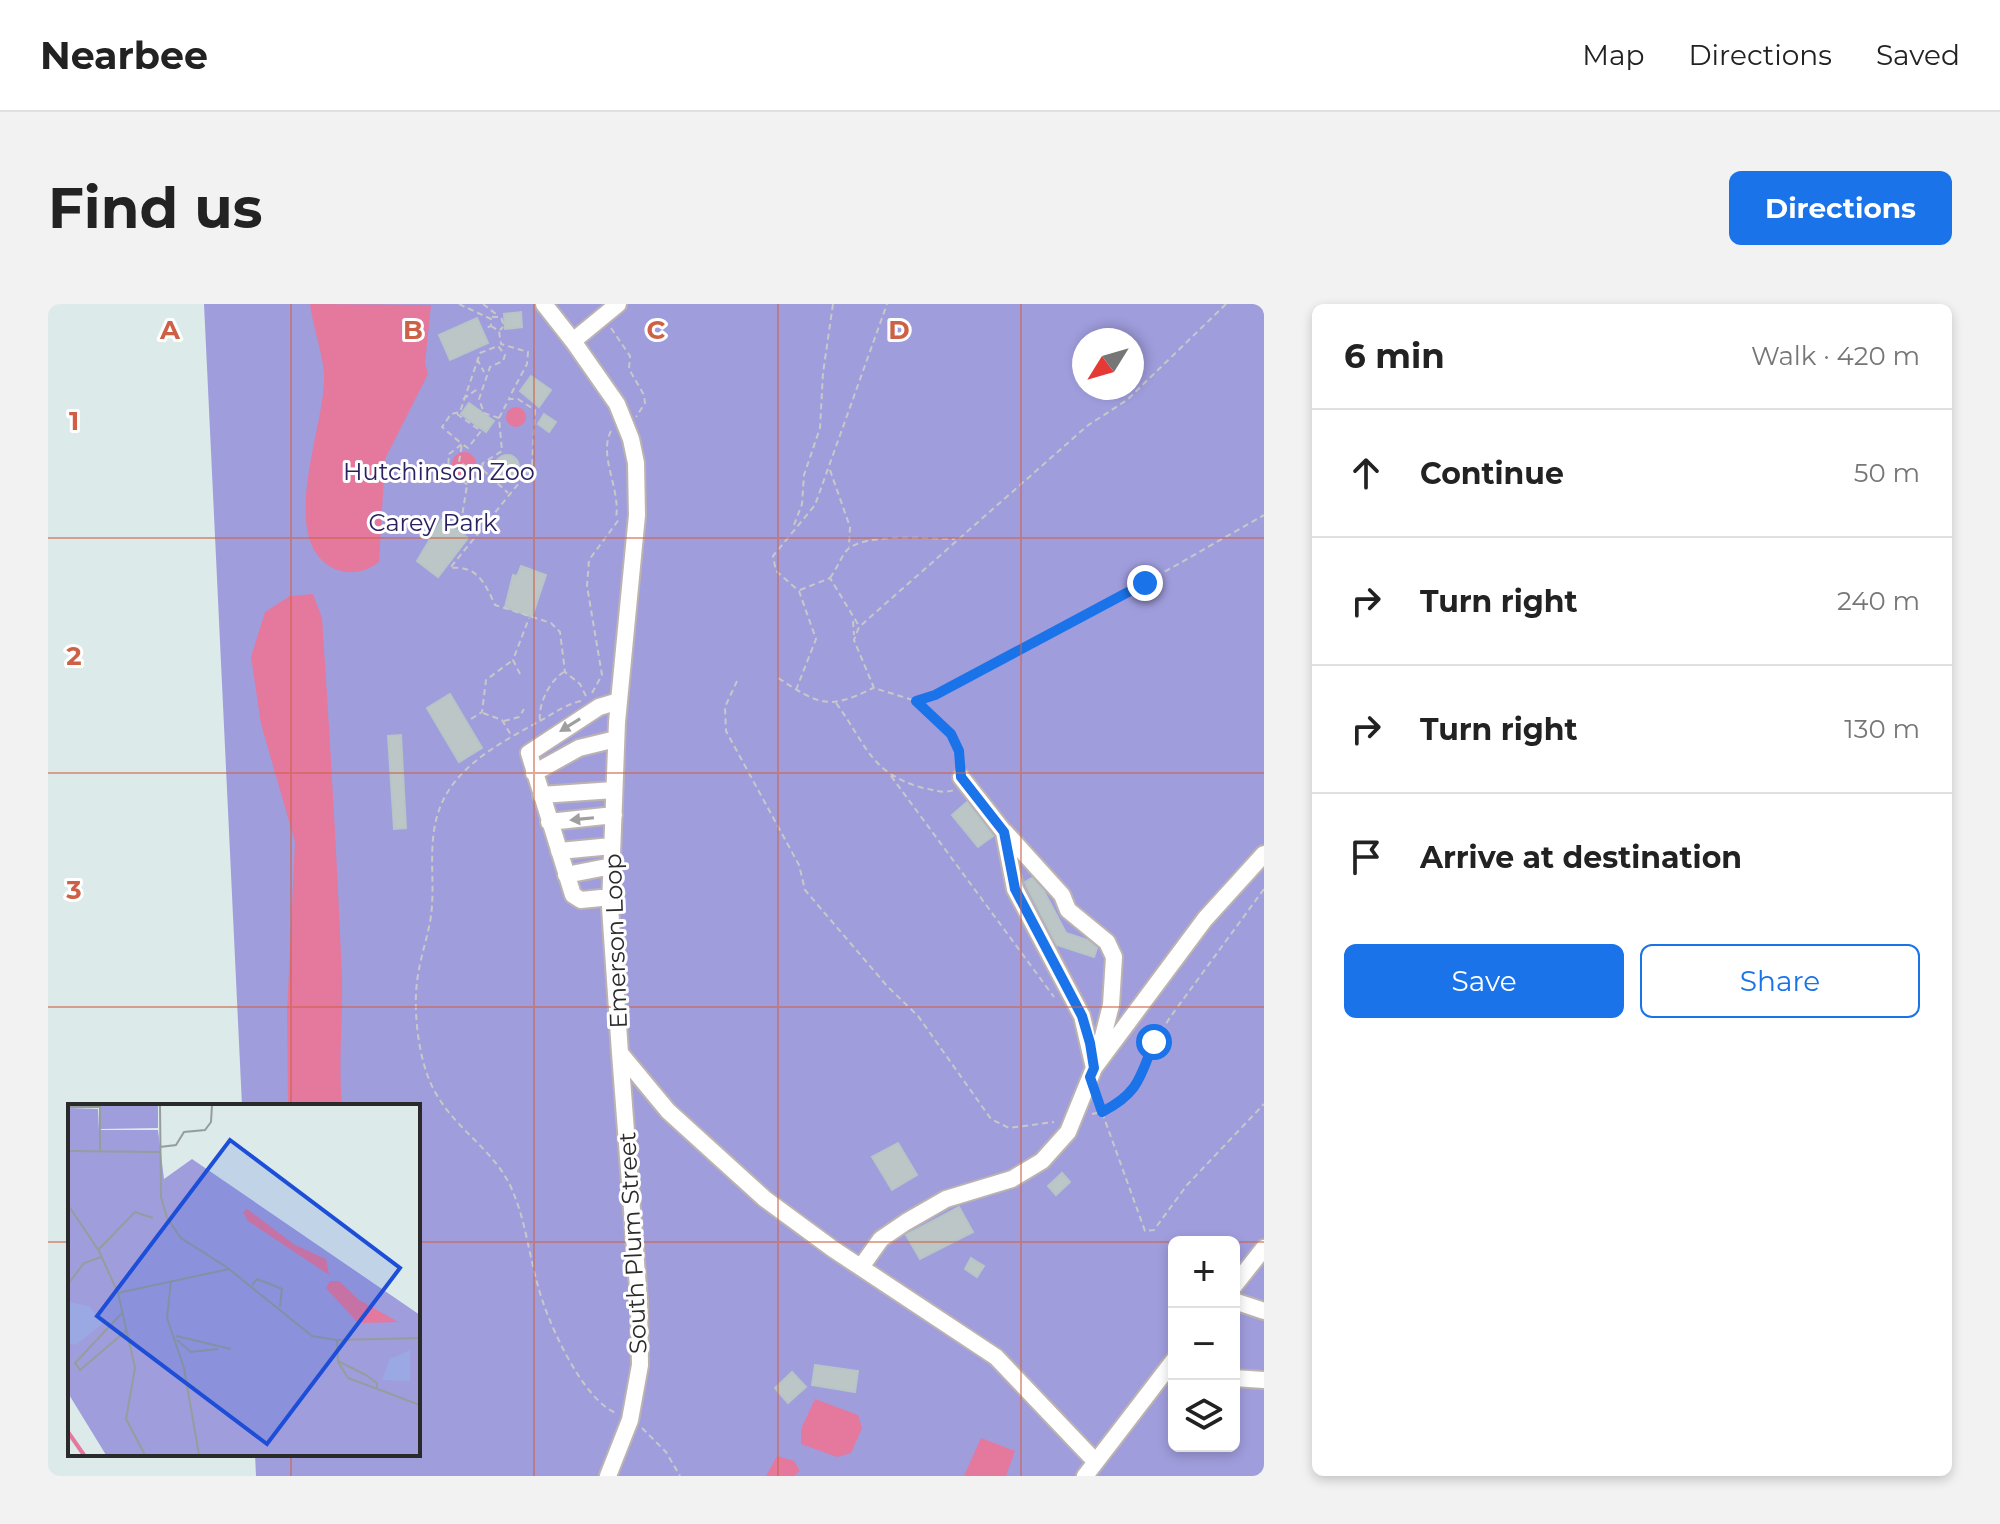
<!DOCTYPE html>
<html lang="en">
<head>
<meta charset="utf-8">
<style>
	:root { --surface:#fff; --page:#f2f2f2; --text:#222; --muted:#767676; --line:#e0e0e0; --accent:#1a73e8 }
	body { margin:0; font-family:Montserrat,sans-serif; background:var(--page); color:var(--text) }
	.controls { position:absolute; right:24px; bottom:24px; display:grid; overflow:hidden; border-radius:12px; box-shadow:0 4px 12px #0003 }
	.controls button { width:72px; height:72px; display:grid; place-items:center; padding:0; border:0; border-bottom:2px solid var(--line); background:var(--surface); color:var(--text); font:40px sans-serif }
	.compass { position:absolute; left:1024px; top:24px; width:72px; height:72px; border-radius:50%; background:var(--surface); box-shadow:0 4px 12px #0003; rotate:233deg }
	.stop { position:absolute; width:24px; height:24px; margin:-18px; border:6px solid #1a73e8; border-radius:50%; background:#fff }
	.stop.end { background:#1a73e8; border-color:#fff; box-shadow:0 2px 8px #0008 }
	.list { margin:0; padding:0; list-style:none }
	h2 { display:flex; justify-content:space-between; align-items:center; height:104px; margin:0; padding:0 32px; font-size:34px }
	h2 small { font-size:26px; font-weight:400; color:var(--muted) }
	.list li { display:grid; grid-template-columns:52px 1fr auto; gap:24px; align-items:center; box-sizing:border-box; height:128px; padding:0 32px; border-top:2px solid var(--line) }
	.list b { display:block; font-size:30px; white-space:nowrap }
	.list em { font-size:26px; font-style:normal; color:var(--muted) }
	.actions { display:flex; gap:16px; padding:24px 32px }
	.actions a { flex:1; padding:18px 0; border:2px solid var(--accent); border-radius:12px; text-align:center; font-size:28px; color:var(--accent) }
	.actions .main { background:var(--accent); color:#fff }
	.icon { flex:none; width:44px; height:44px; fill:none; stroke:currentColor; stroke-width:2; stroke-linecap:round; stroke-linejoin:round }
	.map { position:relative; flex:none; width:1216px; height:1172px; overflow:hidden; border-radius:12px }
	header { display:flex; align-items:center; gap:48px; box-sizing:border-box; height:112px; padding:0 40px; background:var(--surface); border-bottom:2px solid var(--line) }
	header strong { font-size:38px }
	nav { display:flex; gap:44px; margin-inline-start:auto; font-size:28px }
	.intro { display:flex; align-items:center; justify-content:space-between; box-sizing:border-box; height:192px; padding:0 48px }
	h1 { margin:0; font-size:56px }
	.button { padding:20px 36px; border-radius:12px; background:var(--accent); color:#fff; font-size:28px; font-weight:700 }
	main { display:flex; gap:48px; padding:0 48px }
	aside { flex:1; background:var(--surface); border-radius:12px; box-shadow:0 4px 12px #0003 }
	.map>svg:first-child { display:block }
	.green { fill:#a09ddd; fill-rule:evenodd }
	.water { fill:#e4789d }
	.building { fill:#bcc6c6; stroke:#b6c5c6; stroke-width:2 }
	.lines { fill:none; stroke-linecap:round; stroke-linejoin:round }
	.minor-casing { stroke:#bcb3b0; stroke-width:20 }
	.path { stroke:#c8c8c8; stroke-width:2; stroke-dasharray:6 4; stroke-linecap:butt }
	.minor { stroke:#fff; stroke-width:16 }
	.oneway { fill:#9f9f9f }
	.route { stroke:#1a73e8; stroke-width:10 }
	.grid { fill:none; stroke:#cd6045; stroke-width:2; stroke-opacity:0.55 }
	.labels { text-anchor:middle; stroke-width:6; stroke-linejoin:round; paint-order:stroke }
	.park-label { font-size:24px; fill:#2b2060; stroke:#fff }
	.street-label { font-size:24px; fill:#2a2a2a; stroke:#fff }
	.inset-river { fill:none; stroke:#e4789d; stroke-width:4 }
	.inset-road { fill:none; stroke:#959d9d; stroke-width:2 }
	.view { fill:#1d4ed8; fill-opacity:0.15; stroke:#1d4ed8; stroke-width:4 }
	.inset-edge { fill:none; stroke:#2a2a2a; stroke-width:4 }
	.grid-label { font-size:26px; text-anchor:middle; font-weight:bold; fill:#cd6045; stroke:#fff; stroke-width:6; stroke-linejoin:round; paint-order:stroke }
</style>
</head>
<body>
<header>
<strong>Nearbee</strong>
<nav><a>Map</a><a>Directions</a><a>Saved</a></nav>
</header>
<div class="intro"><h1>Find us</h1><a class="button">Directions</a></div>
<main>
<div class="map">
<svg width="1216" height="1172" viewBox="0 0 1216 1172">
	<rect width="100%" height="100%" fill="#ddeaea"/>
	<path class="green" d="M156 0H1216V1172H208L207 1150H370V802H194ZM1036 36H1084V84H1036ZM1126 938H1186V1142H1126Z"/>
	<path class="water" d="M262 0 383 1 377 59 380 70 337 155 331 258C318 268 301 272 285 264 228 235 278 120 276 72 275 49 265 24 262 0Z
		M458 113a10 10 0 1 1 20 0a10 10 0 1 1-20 0Z
		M404 160a12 12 0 1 1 24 0a12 12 0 1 1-24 0Z
		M265 290 274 314C282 434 289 554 294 674 295 717 290 759 294 802H240L239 709 247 538 213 420 203 353 217 308 242 292Z
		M767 1095 810 1111 814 1124 803 1149 789 1153 753 1140V1125Z
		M933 1134 967 1147 958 1172H916Z
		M729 1152 746 1157 752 1167 746 1172H718Z"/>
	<path class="building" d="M473 8 474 23 457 25 456 10Z
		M429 14 440 39 402 56 391 31Z
		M483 72 503 86 491 103 472 87Z
		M421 99 446 117 438 128 413 110Z
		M496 110 508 118 501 128 490 120Z
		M447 163a12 12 0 1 1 24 0a12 12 0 1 1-24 0Z
		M394 215 420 234 390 273 369 257Z
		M473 262 498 271 484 313 457 303 465 271 469 272Z
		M402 390 434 444 411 458 379 404Z
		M353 431 358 524 346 525 340 432Z
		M919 498 945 532 930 543 904 511Z
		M984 574 996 587 1018 629 1039 636 1049 644 1046 653 1009 641 978 581 977 578Z
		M850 839 869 871 844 886 824 853Z
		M1014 869 1022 878 1008 891 1000 882Z
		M911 903 925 928 872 955 858 931Z
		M923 954 936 962 929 973 917 965Z
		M767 1061 810 1067 807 1088 764 1081Z
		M744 1068 758 1083 740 1099 727 1084Z"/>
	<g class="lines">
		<defs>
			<path id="minor" d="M496 0 525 37
				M570 0 525 37 569 100 583 135 588 159 589 211 569 418 562 603 572 749 620 807 717 895 785 945 948 1053 1046 1156
				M486 469 531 444 568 435
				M913 473 956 528 967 585 1034 712 1046 764
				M493 491 566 486
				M501 518 566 511
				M957 528 1014 591 1020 606 1059 638 1066 653 1063 701 1050 752
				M511 547 564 542
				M518 571 564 562
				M563 593 533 596 525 591 481 449 551 403 571 397
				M813 963 833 935 858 918 898 895 964 875 994 857 1020 828 1046 764 1157 615 1216 550
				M1186 982 1216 944
				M1186 997 1216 1007
				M1186 1074 1216 1076
				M560 1172 582 1116 592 1061 591 997 572 749
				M1037 1172 1126 1056"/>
		</defs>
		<use href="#minor" class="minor-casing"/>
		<path class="path" d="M411 0 443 15V22L436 25
			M435 0 448 10
			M1178 0 1079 96 1039 122 811 323 806 336 826 384 868 397 878 394 1097 279 1216 211
			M444 13H453L456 22 452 26
			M443 22 451 27 453 40 480 48 479 60 461 94
			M563 24 582 52 581 65 596 91 597 99 588 113
			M429 55 436 68
			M415 95 431 84
			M409 110 433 127 420 144 414 140 411 158 420 163 434 160
			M451 114 436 109 431 95 442 63 455 57 457 51 450 42 432 49 412 108 403 110 394 123 414 140 401 150 400 165 407 174 419 180 432 172 435 159 454 147 451 114 461 95H470L487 106 484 163 402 264C429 261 437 279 447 301L503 319 512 328 517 368 532 380 539 394
			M563 127C550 152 573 185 568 214
			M374 166 397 160
			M435 166 460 189
			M782 166 802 223 801 243
			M413 219 419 181
			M746 221 754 200 756 171 772 124 775 69 785 0
			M782 274C788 266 793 253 799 246 818 228 883 235 907 235
			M752 286 782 274 811 322
			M805 317 806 331
			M472 370 465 356 481 314
			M730 374C771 400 779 407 825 384
			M689 377 677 403 678 427 751 561 757 586 839 682 870 712 943 815 961 824 1006 818
			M748 386 768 335 751 287 728 267 725 252 767 201 839 0
			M544 389 554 371 539 282 541 256 572 214
			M533 397C516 401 505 410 490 418 447 442 397 467 387 521 381 551 387 581 383 612 380 632 373 651 370 671 365 699 369 740 378 767 396 823 446 840 465 888 478 919 481 951 490 982 499 1017 534 1095 568 1109
			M869 397 903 430 913 458
			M788 399C818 439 821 469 875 484 887 486 895 490 906 486
			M435 409 454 416 463 431
			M423 415 434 408 438 376 465 356
			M492 416C490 400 502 376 516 368
			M456 417 471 413 476 405
			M843 472 1006 693
			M1216 585 1123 712 1106 738 1096 770 1088 783 1054 808 1097 927 1106 926 1139 881 1216 800
			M1044 810 1054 808 1049 793
			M594 1124 618 1148 632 1172"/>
		<use href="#minor" class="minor"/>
	</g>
	<defs><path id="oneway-solid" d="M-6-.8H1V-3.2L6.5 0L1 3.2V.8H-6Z" transform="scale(2)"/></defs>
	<g class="oneway">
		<use href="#oneway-solid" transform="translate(522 421) rotate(148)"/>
		<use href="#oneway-solid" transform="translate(534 515) rotate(174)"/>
	</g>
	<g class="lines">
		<path class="route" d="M1097 279 887 391 868 397 903 430 911 447 913 473 956 528 967 585 1034 712 1042 739 1046 764 1042 773 1054 808C1091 789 1092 773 1106 738"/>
	</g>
	<path class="grid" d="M243 0V802M486 0V1172M730 0V1172M973 0V1172M0 234H1216M0 469H1216M0 703H1216M0 938H22M370 938H1216M243 1150V1172"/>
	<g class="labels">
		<g class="park-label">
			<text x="391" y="176">Hutchinson Zoo</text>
			<text x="385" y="227">Carey Park</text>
		</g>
		<g class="street-label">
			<text transform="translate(568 637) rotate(-92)" y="8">Emerson Loop</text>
			<text transform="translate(585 939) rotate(-93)" y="8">South Plum Street</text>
		</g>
	</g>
	<g transform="translate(20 800)">
		<rect width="352" height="352" fill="#ddeaea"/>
		<path d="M33 1H90V24L33 25ZM0 4 30 5 31 26H90L96 75 124 55 352 211V351H38L0 289Z" fill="#a09ddd"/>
		<path d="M0 198 21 202 35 219 8 241 0 239ZM342 246V277L314 276 322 255Z" fill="#9aa8e3"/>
		<path d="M179 105 227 141 258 155 261 171 180 117 175 108ZM262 177H271L291 196 330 218 290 219 258 184Z" fill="#e4789d"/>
		<path class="inset-river" d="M0 328 16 351"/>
		<path class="inset-road" d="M92 1 93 93 99 114 113 134 160 164M0 3H32M92 43 108 41 116 28 137 26 143 18 144 1M0 47 92 48M32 47V1M0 101 31 147 50 189 67 264 58 315 77 351M30 146 67 108 85 114M103 177 99 214 116 264 131 351M0 180 16 159 33 153M184 181 189 175 214 185 212 203M50 189 161 165 244 232 269 236 270 258 280 274 352 301M54 209 7 259 12 266 59 226M108 232 163 245M109 236 123 248 150 245M269 236 352 234M270 257 298 271 309 279V286"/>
		<path class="view" d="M162 36 332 164 199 340 29 212Z"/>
		<rect width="352" height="352" class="inset-edge"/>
	</g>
	<g class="grid-label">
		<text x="122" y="35">A</text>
		<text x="365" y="35">B</text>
		<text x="608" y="35">C</text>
		<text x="851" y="35">D</text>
		<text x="26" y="126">1</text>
		<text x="26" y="361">2</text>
		<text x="26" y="595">3</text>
	</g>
</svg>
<div class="controls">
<button>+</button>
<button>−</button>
<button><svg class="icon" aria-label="layers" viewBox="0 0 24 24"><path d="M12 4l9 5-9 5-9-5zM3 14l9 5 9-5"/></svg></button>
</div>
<svg class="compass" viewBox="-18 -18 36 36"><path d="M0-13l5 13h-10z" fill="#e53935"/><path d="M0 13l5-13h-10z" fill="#767676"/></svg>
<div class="stop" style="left:1106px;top:738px"></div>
<div class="stop end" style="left:1097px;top:279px"></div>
</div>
<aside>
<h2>6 min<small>Walk · 420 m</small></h2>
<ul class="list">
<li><svg class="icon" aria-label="ahead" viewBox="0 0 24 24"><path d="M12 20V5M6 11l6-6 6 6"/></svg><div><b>Continue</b></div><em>50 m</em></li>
<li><svg class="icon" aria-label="right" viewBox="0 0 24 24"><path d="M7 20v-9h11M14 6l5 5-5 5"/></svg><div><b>Turn right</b></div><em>240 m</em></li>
<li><svg class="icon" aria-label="right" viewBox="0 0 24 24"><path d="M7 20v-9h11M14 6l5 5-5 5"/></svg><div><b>Turn right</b></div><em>130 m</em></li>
<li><svg class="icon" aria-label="arrive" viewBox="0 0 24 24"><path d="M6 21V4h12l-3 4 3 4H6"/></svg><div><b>Arrive at destination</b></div></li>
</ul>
<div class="actions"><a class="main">Save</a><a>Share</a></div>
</aside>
</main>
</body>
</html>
